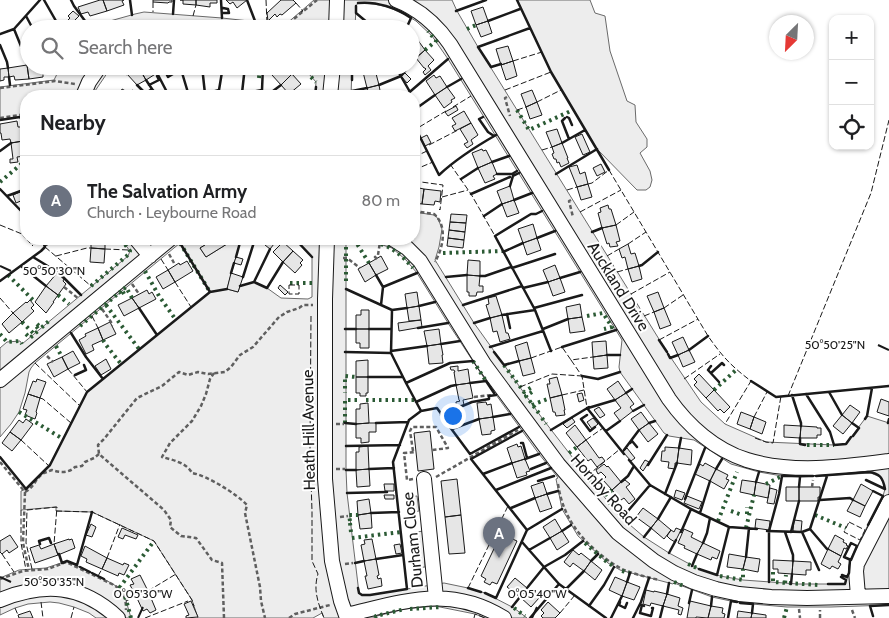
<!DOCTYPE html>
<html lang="en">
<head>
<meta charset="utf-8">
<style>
	:root { --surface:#fff; --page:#f2f2f2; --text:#202124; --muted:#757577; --line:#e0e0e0; --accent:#0b8043 }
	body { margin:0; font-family:Cabin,sans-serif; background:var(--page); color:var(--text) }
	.controls { position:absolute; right:15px; top:15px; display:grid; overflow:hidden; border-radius:10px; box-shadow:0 1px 4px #0004 }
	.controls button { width:45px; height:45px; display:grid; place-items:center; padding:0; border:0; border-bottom:1px solid var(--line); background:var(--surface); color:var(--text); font:25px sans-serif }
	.compass { position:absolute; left:769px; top:15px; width:45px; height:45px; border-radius:50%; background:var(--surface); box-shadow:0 1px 4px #0004; rotate:204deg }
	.you { position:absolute; left:452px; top:415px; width:18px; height:18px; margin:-12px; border:4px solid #fff; border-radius:50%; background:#1a73e8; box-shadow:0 0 0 8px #1a73e833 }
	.badge { display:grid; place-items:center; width:32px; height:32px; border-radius:50%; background:var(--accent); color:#fff; font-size:16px; font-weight:700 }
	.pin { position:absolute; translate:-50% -41px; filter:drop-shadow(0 1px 2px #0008) }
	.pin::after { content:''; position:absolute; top:26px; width:18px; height:15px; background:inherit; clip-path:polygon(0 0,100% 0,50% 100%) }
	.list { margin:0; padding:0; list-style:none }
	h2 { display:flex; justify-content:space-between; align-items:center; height:65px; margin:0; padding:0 20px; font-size:21px }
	h2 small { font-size:16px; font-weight:400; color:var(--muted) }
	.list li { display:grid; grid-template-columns:32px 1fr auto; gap:15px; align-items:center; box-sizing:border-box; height:90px; padding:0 20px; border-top:1px solid var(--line) }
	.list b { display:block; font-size:19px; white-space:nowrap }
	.list p { margin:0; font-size:16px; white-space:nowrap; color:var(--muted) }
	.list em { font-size:16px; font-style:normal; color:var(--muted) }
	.icon { flex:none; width:28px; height:28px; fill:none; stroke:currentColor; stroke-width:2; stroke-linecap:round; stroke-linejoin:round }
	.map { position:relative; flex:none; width:889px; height:618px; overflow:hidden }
	.search { position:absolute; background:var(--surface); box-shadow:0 1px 4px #0004; left:20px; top:20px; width:400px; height:55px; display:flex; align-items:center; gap:12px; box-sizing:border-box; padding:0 18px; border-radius:28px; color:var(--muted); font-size:19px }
	.panel { position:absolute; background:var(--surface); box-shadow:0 1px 4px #0004; left:20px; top:90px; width:400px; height:155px; border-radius:20px }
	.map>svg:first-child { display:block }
	.built { fill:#ededed; stroke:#6a6a6a }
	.building { fill:#e6e6e6; stroke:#1a1a1a }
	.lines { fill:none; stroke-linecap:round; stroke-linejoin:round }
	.minor-casing { stroke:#1a1a1a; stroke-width:16 }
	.path { stroke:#5f5f5f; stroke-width:2.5; stroke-dasharray:4 2.5; stroke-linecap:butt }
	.minor { stroke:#fff; stroke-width:14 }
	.hedge { stroke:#2b5a34; stroke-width:4; stroke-dasharray:2.5 4; stroke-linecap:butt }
	.fence { stroke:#1a1a1a; stroke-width:1; stroke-dasharray:6 2.5; stroke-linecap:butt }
	.wall { stroke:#1a1a1a; stroke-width:2.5 }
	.ticks { fill:none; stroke:#1a1a1a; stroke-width:2 }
	.labels { text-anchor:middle; stroke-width:4; stroke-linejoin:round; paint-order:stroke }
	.street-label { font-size:16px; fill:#1a1a1a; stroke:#fff }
	.ticks-label { font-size:12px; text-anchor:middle; fill:#1a1a1a; stroke:#fff; stroke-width:4; stroke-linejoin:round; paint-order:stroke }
</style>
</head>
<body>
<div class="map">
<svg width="889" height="618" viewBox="0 0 889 618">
	<rect width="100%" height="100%" fill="#fff"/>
	<path class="built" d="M314 0H452L457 11 478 47 667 352 701 402 725 424 766 442 834 445 846 444 867 416 889 423V605L831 607H787L740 603 712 597 674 583 673 584 620 570 608 563 578 536 562 509 556 479 558 478 556 475 539 454 486 381 448 323 417 273 406 260 392 248 364 239H414V212L434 215 436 216 439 221 442 229 439 247 435 260 474 323 542 418 590 480 622 518 644 537 669 553 697 568 720 576 743 580 798 584H845L849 574V567L850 560 883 496 885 489 884 484 880 477 871 473 800 477 782 476 759 472 731 464 694 440 669 436 664 433 620 372 619 367 622 340 448 59 432 36 416 21 406 15 388 7 374 4 361 3H358L356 6 355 29H97L110 21 135 14 144 12 222 18 285 25Z
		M517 0H590L595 13 605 16 610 51 627 101 635 105 636 122 647 139V147L640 153 650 171 652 180 650 187 646 190H637L597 149 551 72Z
		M61 66H112L95 91 93 96H26V125L20 117 0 120V87L54 80Z
		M302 66H352L351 96H315L316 82Z
		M121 239H205L202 241 205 245 200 248 206 257 235 239H241L227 289 238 292 240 286 254 282 267 288 281 298 308 299 312 297V257L295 239H349L346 240V470L347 493 359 593 362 595H370L444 583 468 588 485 593 514 608 527 618H485L475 614 435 606 405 609 377 616 375 618H324L322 613 313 618H198L192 600 154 541 92 512 56 511V507L21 510V491L26 489 49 466 87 392 210 292 180 243 35 363 31 368 29 372 25 393 19 412 11 424 0 437V348L7 342 20 341 22 344 128 256 130 251Z
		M417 496 419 511 408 513 406 497Z
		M423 531 425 567 413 568 411 533Z
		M67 561 104 579 123 590 131 618H96L89 613 74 607 59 603 50 602 28 604 15 608 0 615V578L19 570 46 568Z"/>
	<path class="building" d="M100 0H103L107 11 90 16 88 12 81 14 78 7Z
		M103 0H124L122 1 124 5 107 11Z
		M153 0H172V2H169L168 3 153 2Z
		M180 0H196V5L183 4V0Z
		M196 0H217V3H210V7L196 5Z
		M226 0H247L237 8 233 2 230 4Z
		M281 0H293L296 3 282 15 280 14 277 17 275 14 268 21 267 13Z
		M483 7 488 21 476 25 471 11Z
		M73 11 79 16 74 21 79 27 77 29H61L60 28 70 18 68 16Z
		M384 20 387 23 389 21 396 27 394 29H375Z
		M488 21 492 33 481 37 476 25Z
		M417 39 425 50 416 58 411 52V43Z
		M508 46 513 61 501 65 496 49Z
		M425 50 434 60 428 66 431 70 425 75 423 72 426 69 425 68H424L416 58Z
		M513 61 517 76 506 80 501 65Z
		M27 65 46 66 47 72H43V77L29 79Z
		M27 65 29 79 15 80 14 76 9 77 8 68Z
		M141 66H153L157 73 146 80 139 68Z
		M153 66H173L177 73 173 74 169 66 157 73Z
		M281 66H285L292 74 281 85 272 75Z
		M371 66H374L379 85 367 88 362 68Z
		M8 68 9 77H4V80L0 81V69Z
		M139 68 146 80 137 85 127 74Z
		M405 73 411 79 407 83 401 76Z
		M292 74 301 84 289 94 281 85Z
		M434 75 436 78 440 76 447 87 435 95 426 81Z
		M379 85 381 96H369L367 88Z
		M447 87 455 98 451 100 452 102 444 108 435 95Z
		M122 89 131 94 132 90 144 96H119Z
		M532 90 537 102 526 107 521 94Z
		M537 102 542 115 530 119 526 107Z
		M456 106 458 110 448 116 445 112Z
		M464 111 471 123 455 131 452 126 456 124 452 118Z
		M17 121 18 127H21L23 141 11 143 10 139 2 140 1 133H0V124Z
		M471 123 478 135 471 140 473 144 467 148 464 144 468 142 460 129Z
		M557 129 562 143 552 147 546 132Z
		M582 134 590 152 583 155 575 137Z
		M427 135 431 143 425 146 421 138Z
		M23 141 25 156 17 157 18 162 10 163V159H13L11 143Z
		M562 143 568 158H567L569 163 561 167 559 162 557 163 556 159H554L552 154 554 153 552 147Z
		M482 149 483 151 486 150 492 162 478 168 472 153Z
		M492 162 497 174 493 176 495 179 485 183 478 168Z
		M601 164 605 172 597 176 593 168Z
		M577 165 580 174 585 172 588 184 577 187 569 167Z
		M588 184 592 197 581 200 577 187Z
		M510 186 514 200 502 204 497 191Z
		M414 187 424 189 422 204 414 203Z
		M424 189 441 191 440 202 435 201 434 205 422 204Z
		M20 192 23 200 16 203 13 195Z
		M514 200 519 213 507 217 502 204Z
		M608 205 609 209H611L616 225 602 228 598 213 601 212 600 208Z
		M451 214 467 215 466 223 450 222Z
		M450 222 466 223 465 232 449 230Z
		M533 224 537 238 523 243 518 229Z
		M616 225 620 241 616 242 618 246 610 247 609 243 607 244 602 228Z
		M449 230 465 232 464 240 448 238Z
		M448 238 464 240 463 248 447 246Z
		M537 238 541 250 527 255 523 243Z
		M91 239H105V249L91 248Z
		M205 239H235L206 257 200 248 205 245 202 241Z
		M270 239H278L270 249 265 245Z
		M283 242 293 251 283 262 273 252Z
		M628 244 631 254 635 253 639 266 628 269 625 257 622 258 619 249Z
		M91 248 105 249 104 263 90 262Z
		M293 251 303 260 300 263 302 265 295 273 283 262Z
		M381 256 388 269 376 275 369 263Z
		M236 257 243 259 241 265 234 263Z
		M468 260 480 261V276L467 275Z
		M187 261 193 271 175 282 168 270 179 263 180 265Z
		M369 263 376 275 365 282 358 269Z
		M555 265 560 278 548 282 543 270Z
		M639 266 642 279 632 282 628 269Z
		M168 270 175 282 163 289 156 277Z
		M57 273 64 279 63 281 66 284 58 295 46 286Z
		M231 273 243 277 238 292 227 289Z
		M467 275 480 276 479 286H483V292H477L476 296H469V292H467Z
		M560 278 565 292 553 296 548 282Z
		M280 285 288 292 285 295 278 288Z
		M46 286 58 295 53 302H54L46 313 35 302Z
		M147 290 149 294 152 292 156 299 139 308 132 298Z
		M417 292 419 306 407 308 405 294Z
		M658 292 664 308 654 312 647 296Z
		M496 296 502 315 490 318 486 305 489 304 488 298Z
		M132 298 139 308 124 316 118 305Z
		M30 300 34 305 31 308 34 311 22 322 13 313 26 302 27 303Z
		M580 304 582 317 568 319 566 307Z
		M419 306 421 320 409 321 407 308Z
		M664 308 671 325 660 329 654 312Z
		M361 310H369V329H356V315H361Z
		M13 313 22 322 9 333 2 324Z
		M502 315 506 333H508L510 339 500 342 497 331 493 332 490 318Z
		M582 317 585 331 570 333 568 319Z
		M421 320 422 327 399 331 398 323Z
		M110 322 116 334 103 340 98 328Z
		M98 328 103 340 92 345 94 350 86 354 79 340 86 336 85 334Z
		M356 329H369V348H360V343H356Z
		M439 329 441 344 427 346 424 331Z
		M683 337 689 350 678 355 672 342Z
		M606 341 607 355 593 357 592 342Z
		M527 342 531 358 519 361 515 346Z
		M440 344H441L443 355H442L443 363 429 364 427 346Z
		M689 350 695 362 683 367 678 355Z
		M73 351 80 363 68 369 62 357Z
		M607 355 608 368 594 369 593 357Z
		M62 357 68 369 54 377 47 364Z
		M531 358 535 373 523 376 519 361Z
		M106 359 111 369 101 375 95 366Z
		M368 360V377H356V361Z
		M458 366V371L468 369 470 383 456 385 454 372H455L454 370H451L450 367Z
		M699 374 714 390 706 398 694 385 697 382 694 379Z
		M356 377H368V393H366V396H360V393H356Z
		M557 377 562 395 550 398 547 384H550L549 379Z
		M37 379 46 382 40 398 28 394 33 381 36 382Z
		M618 381 626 393 615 400 607 389Z
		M470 383 473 398 463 400 464 405 456 406V402L460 401 459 400 456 385Z
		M714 390 730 407 724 413 720 409 718 411 706 398Z
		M582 393 584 400 579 402 577 394Z
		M626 393 634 404 630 407 633 411 620 421 614 413 621 408 615 400Z
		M28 394 40 398 36 412 37 413 35 419 25 415 27 410 23 409Z
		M562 395 565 410H564L565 415 556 416 555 412H553L550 398Z
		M881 399 889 402V416L877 412Z
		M486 402 487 405 491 404 493 417 479 419 477 403Z
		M368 403 369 423 356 424V409H360V404Z
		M850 405 860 412 852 423 842 415Z
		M599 407 605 415 600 418 594 410Z
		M641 412 649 423 639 430 631 419Z
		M741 412 754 417 750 429 737 424Z
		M842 415 852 423 843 434 833 426Z
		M493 417 495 430 491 431V434L482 435 479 419Z
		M754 417 766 422 762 434 750 429Z
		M572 418 575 422 567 428 563 424Z
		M593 418 598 424 592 429 587 422Z
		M26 419 33 424 21 440 10 432 19 420 23 423Z
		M369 423H376V432H369V442L361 443V438H356V424Z
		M649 423 658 434 648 442 639 430Z
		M575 425 586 440 577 447 566 433Z
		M784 425 801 426 800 438 784 437Z
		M801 426 817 427V428H821V435H817V438H800Z
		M430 431 434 469 418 471 414 433Z
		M10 432 21 440 12 451 2 443Z
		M586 440 599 458 602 457 605 461 597 467 591 459 588 461 577 447Z
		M517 444 518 447 521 446 525 459 512 463 507 448Z
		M368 446 369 469 356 470V452H359V447Z
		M665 447 679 448 677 463H675V469L668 468 669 462 661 461 662 451H665Z
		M627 448 635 458 631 461 623 452Z
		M679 448 692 450 691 465 677 463Z
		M525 459 530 471 526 472 527 475 517 478 512 463Z
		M645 460 649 462 643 471 640 468Z
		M705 463 716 469 710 481 695 474 700 464 703 466Z
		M604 464 607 467 608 466 621 482 612 490 603 480 606 477 601 472 598 474 596 470Z
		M369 469 370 486 357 487 356 470Z
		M716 469 728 475 726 479 729 480 724 489 710 481Z
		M457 479 461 515 445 517 441 481Z
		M625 480 630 484 626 487 635 499 629 504 624 498 621 500 612 490 621 482H622Z
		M742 480 756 482 754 495 740 492Z
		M543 482 547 494 535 498 531 486Z
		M756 482 770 485 768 498 754 495Z
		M384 484H394V491H385Z
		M861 484 873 491 865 506 853 500Z
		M786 487H799V501H786Z
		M799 487H820V497H818V501H799Z
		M770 488 777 490 774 504 767 503Z
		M676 490 685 493 682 500 674 497Z
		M547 494 552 508 540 512 535 498Z
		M384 495H394V499H385Z
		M687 496 702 502 699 509 684 503Z
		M369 499 371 513 358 515 357 501Z
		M853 500 865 506 860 517 847 511Z
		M643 508 658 519 651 528 636 517Z
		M371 513 372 528 360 529 358 515Z
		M461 515 465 553 449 554 445 517Z
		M555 519 562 531 550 538 543 527Z
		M658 519 671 530 664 539 651 528Z
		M756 519 770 521 769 530 755 528Z
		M794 520 802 521 801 532 793 531Z
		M91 524 96 527 92 537 86 535Z
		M122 528 138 535 136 539 125 535 123 539 118 537Z
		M676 528 681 530 675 542 670 539 667 536 671 530 674 532Z
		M684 529 693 533 691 537 703 543 697 554 684 548 685 546 678 543Z
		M562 531 569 542 557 550 550 538Z
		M501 534 517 541 497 584 492 582 490 585 484 582 486 579 481 576Z
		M10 535 18 547 9 553 7 550 2 554 0 552V541Z
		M835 535 844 540 843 542 847 544 846 545 848 546 846 549 844 548 841 556 828 549Z
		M69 539V540L72 539 75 548 58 555 54 544Z
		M372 539 376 559 364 561 361 545 365 544 364 540Z
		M703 543 720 551 717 559 712 557 711 560 697 554Z
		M54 544 58 555 35 563 30 548 39 545 41 549Z
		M400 544 402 553 396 554 394 545Z
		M85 546 107 558 102 569 86 562 87 559 81 556Z
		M828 549 841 556 838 562 841 564 838 569 832 566 830 569 821 564Z
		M573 550 579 555 581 553 591 561 584 571 573 563 570 567 564 562Z
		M729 554 746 557 743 569 727 567Z
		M746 557 760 559 758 572 743 569Z
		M107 558 123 565 124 563 129 565 124 575 119 573 118 576 102 569Z
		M376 559 379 575 377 576 378 579 381 578 382 586 368 589 365 576H367L364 561Z
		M773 560 793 561 792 574 778 573V569H773Z
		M591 561 602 570 595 580 584 571Z
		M793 561 811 562V570H806V575L792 574Z
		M140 575 148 591 136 596 130 585 134 584 131 579Z
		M615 577 627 582 622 596 609 590Z
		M515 578 527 588 520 597 507 587Z
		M627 582 640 587 634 600 622 596Z
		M527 588 539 598 531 607 520 597Z
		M646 590 654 592V591L667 594 663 606 651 603 650 606 643 604Z
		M148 591 156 610 150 613 147 609 143 611 136 596Z
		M667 594 680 598 678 606 683 608 681 615 678 614 679 610 663 606Z
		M191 601 198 617 186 618V616L189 615 184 604Z
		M690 601 711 606 708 618 696 617V618H687Z
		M548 602 560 613 555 618H543L541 616 544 613 541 610Z
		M711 606 723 608 722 613 725 614 724 618H708Z
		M30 611 33 618H19L18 615Z
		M738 611 752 613 751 618H737Z
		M752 613 766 615V618H751Z"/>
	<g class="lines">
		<defs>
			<path id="minor" d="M396 0C419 9 436 24 450 44L669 399C688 426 715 450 747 460 792 474 843 467 889 461
				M336 29 337 0
				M83 96 89 82 100 66
				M330 96 333 66
				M136 239 150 256
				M327 239 325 299V479L332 561 341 601 347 618
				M393 239 407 248 420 261 484 364 558 464 618 533 654 561 674 573 694 582 716 589 739 594 771 597 807 598 889 596
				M0 380 170 239
				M424 479 436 598
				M858 596 856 571 857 564 889 502
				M0 600C44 582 82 584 118 618
				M346 615C403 602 449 584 504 618"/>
		</defs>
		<use href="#minor" class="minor-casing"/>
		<path class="path" d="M284 27 317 0
			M352 28 355 29
			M0 88 55 81 75 84
			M507 97 505 98 510 116
			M0 118 20 115 26 122
			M571 200 569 201 573 217
			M414 211 434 214C448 226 443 248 435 262
			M169 254 174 263
			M343 258H347L360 268
			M377 259 375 257 378 255 380 242
			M132 284 139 294
			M64 287 79 299
			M637 307 635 308 638 324
			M102 309 111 322 112 326
			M47 356 53 362
			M214 373 210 379 206 394 201 406 192 421 170 443 162 457C173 460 187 463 192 473 206 475 237 494 247 505L245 513 260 587 261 601 265 618
			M474 397 492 395
			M336 424H344
			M413 451 410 431 412 427H436L448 448 432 450
			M0 462 25 492 23 543 29 570
			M336 469H345
			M436 477 518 430
			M413 479 407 480 404 453 416 452
			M558 484C563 517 579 538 605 558 610 562 616 566 622 569 633 574 647 577 659 580
			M812 487 813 480
			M25 492C34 488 36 477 44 473 47 472 49 471 52 470 60 473 69 473 75 467L82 466 85 462 94 458 99 454
			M340 517 348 516
			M345 564 353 563
			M0 579 23 571 48 569 66 562 114 585C124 592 126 598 126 610
			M799 609 800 618
			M852 610 855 618
			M224 618 222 563 212 560 196 538 181 536 170 527 171 520 164 510 99 454 98 445 104 439 137 398 162 386 179 372 188 375 198 372 208 374 225 372 231 367 240 355 253 347 279 317 287 312 299 308 303 305H313
			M289 618 295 614 330 605
			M820 618V610"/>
		<use href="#minor" class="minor"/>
		<path class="hedge" d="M467 29 476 25
			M425 50 436 41 428 31
			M302 66 310 75
			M311 77 316 82
			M259 78 260 66
			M219 96V90
			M517 110 529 130 573 110
			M0 182 26 160
			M185 239 180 243 210 292
			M354 239 369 263
			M364 239 378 243
			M381 244C395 249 403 257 413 268
			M443 253 502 251
			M346 256V240L349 239
			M346 259V284
			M145 271 159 296 176 320
			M8 275 35 302
			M290 283H312
			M91 286 129 254 130 251 121 239
			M124 294 122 290 126 287 132 298
			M58 295 69 304
			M106 305 139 349
			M587 316 603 313 612 327 604 329
			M22 322 34 334
			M37 324 41 328 51 319
			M80 326 120 292 122 295
			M0 334 7 342 20 341 22 344
			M26 334 30 338 39 330 36 326
			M103 340 106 345 121 364
			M56 346 62 357
			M473 361 486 381
			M504 365 524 392 532 387
			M345 382V376L356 377
			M345 386V393
			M714 390 736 370
			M532 392 526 396 541 416
			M366 400H415
			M532 405 550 398
			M19 412 63 439
			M542 418 546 424
			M345 423V400H360
			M807 445H834
			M569 453 577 447
			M590 480 599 490
			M766 484 782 476
			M600 492 604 496 612 490
			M609 502 616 510
			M731 511 742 515
			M747 514V507
			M815 515 846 528
			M350 521 349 515H358
			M718 521 737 472
			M350 523 351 532
			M746 528 754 495
			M352 538 401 532
			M585 543 608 563
			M610 564 615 567
			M688 564 697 568
			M622 571 630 573
			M773 572V582L818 585
			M720 576 743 580V569
			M674 582 686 587
			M785 583 786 575
			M514 608 525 616
			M410 609 441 607
			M131 618 124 592 120 587 154 541
			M375 618 376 616 405 609
			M784 618 787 607"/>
		<path class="fence" d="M266 0 267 23H268
			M153 2V12
			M296 3 303 11 301 12
			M193 16 196 5
			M273 23 285 25 287 23
			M513 61 542 52
			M505 90 551 72
			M251 96V94L260 92
			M537 102 561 90
			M453 107 471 96
			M517 110 526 107
			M414 125 416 129 446 111
			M429 145 458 130
			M542 150 552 147
			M414 157 427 151
			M450 164 471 194 495 236
			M414 170 433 162
			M414 181 443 185 440 210 439 209
			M588 184 592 183 609 170 708 336C722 356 731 366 751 381L725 424
			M567 190 577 187
			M442 197 468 190
			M580 212 621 190
			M0 225 22 234 26 239
			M616 225 634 212
			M26 239 33 246
			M628 244 646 232
			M45 246 61 239
			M45 247 91 286
			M105 249 129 250
			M56 256 87 248H91
			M607 256 619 249
			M161 259 168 270
			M617 272 628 269
			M175 282 191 307
			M289 285H299V294H289Z
			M631 294 670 272
			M0 298 13 313
			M664 308 683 295
			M92 316 98 328
			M311 316 310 450 312 511V561L318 574C313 590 318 603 324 618
			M644 316 654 312
			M659 340 698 319
			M531 358 562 347 571 360 593 357
			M571 360 582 376 587 408
			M35 363 80 406
			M68 369 87 392
			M684 379 720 354
			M520 387 552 374 582 376
			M562 395 584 390
			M788 396 871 193 889 120
			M40 398 43 399 71 423
			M754 417 767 392
			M755 438 766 442 773 443 781 396
			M21 440 49 466
			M586 440 603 428
			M587 476 620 449
			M21 510V543L26 570
			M56 511 92 512 154 541 192 600 194 606
			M849 522 865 530 860 540 844 532Z
			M2 554 14 572
			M107 558 120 524
			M32 569 26 543 27 510 57 507 54 544
			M98 576 102 569
			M468 588 508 506 527 530 496 598
			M148 591 176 574
			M126 601 136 596
			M41 602 43 618
			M15 608 18 615
			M560 613 575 595
			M71 618 74 607
			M145 618 188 601
			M474 618 475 614 485 618"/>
		<path class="wall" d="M44 0 60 28
			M71 0 74 6 91 29
			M130 0 132 15
			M221 0 222 18
			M247 0 255 21
			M517 0 551 72 609 170
			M358 3C376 1 397 8 411 18L406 29
			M356 6V13L375 29
			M456 11 486 0
			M222 13H229L228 9 223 8
			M173 14 174 0
			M26 16 33 29
			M488 21 520 9
			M14 29 27 61V65
			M0 34 14 29 40 0
			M0 45 7 62 8 68
			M411 63 416 58
			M501 64 491 67 478 47 530 28
			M55 66 58 71
			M118 66 127 74
			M180 66 189 96
			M202 66 205 94
			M395 66 410 92
			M157 73 169 96
			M166 73 168 77 173 74
			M292 74 301 66
			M9 77 10 85
			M146 80 152 89 149 91 152 96
			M352 80V66
			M137 85 146 94 147 93 149 96
			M149 85 159 80 157 76
			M379 85 401 76 409 66
			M447 87 461 79
			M152 89 158 96
			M95 91 105 96
			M352 91 367 88
			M242 93 245 66
			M198 96 219 90 223 66
			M232 96 262 90 263 66
			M271 96 273 91 281 85
			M315 96 316 87
			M405 96 448 59
			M414 110 435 95
			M483 117 479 119 488 132 494 136
			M567 117 569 118 572 125
			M565 118 562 121 569 139
			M0 120 20 117 26 125
			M414 129H416L439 175C456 159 475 147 496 135
			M562 143 585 130
			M0 151 11 143
			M492 162 509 156
			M497 174H512L517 171
			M556 174 597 149
			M461 179 478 168
			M510 186 513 176 519 173
			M0 189 26 216
			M471 194 510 177
			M7 196 26 189
			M514 200 532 193
			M484 216 502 204
			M592 232 602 228
			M537 238 555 231
			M295 239 312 257
			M503 252 523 243
			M33 257 59 273 81 295
			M236 257 241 239
			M21 266 46 286
			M639 266 642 265 658 252
			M512 268 555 254
			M231 273 234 263
			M376 275 383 287 381 305
			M480 276H485L511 267
			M243 277 255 239
			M446 277 467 275
			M560 278 580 272
			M0 281 41 251 45 247 42 239
			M254 282 270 249
			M240 286 254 282 267 288 283 262
			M383 287 417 273
			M523 288 548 282
			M346 289 392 310 391 353 406 383 450 363 473 361
			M210 292 227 289
			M463 305 522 286
			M419 306 435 302
			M139 308 157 335
			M534 308 495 236 531 214H536L542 211
			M392 310 407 308
			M535 310 551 351
			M507 314 510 328
			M502 315 535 310 534 308 582 295
			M474 323 490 318
			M418 328 448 323
			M345 329H356
			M369 329H391
			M543 329 568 319
			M71 333 86 357 103 379
			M659 340 667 352
			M441 344 460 341
			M490 347 543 331
			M562 347 616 330
			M689 350 708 336
			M391 351 427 346
			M345 352 391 353
			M494 352 504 365 519 361
			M668 354 670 358 678 355
			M607 355H620
			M711 366 708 370 719 382
			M711 373 722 363 724 365
			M75 375 86 370 84 365
			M582 376 598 379 620 372
			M368 377H403
			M751 381 776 397 889 386
			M406 383 421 411 437 408 442 415
			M470 383 486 381 494 393
			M829 392 842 415
			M626 393 632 389
			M806 394 830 432 834 445 846 444 851 437
			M496 395 489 396V399L472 402 441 415 470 454 519 427
			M792 395 801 423V426
			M416 402 451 386 456 385
			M587 408 624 454
			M588 408 615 400
			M633 411 644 405
			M587 415 581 419 590 431 595 427
			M493 417 510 414
			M865 419 867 416 872 388
			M345 423 356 424
			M376 423 408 422
			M649 423 655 421
			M852 423 859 428 853 436
			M888 423 889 419
			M452 429 479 419
			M551 430 589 407
			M605 430 606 431 620 421
			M522 431 471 459 527 530
			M800 438V444L805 445
			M521 443H523L527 458
			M630 443 632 441 637 447
			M346 446 400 445
			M679 448 681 438
			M624 450 639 430
			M0 457 26 489 50 465 87 392 210 292 180 243 179 244
			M525 459 539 454
			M629 460 650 485 691 509 729 527 757 529
			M648 465 667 435
			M369 469 394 468
			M531 469 546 463
			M716 469 722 459
			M346 470H356
			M483 474 512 463
			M784 476H813
			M816 476 868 472C880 473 883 478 885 489L866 480
			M538 481 554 476
			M621 482 628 476 634 466
			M756 482 759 472
			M799 487 800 477
			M496 490 551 468
			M347 493 387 492
			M547 494 558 491
			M665 494 677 463
			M685 499 705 448
			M820 500 850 498 853 500
			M511 508 535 498
			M371 513 399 512
			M618 513 622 518 650 485
			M700 513 710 481
			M658 519 671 497
			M868 525 883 496 873 491
			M810 529 827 549H828
			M562 531 571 525
			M767 531 802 532 810 529 827 476
			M681 532 691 509
			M785 532 793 555V561
			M791 532 799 501
			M802 532 819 570
			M644 537 651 528
			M522 542 559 584 606 618
			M703 543 707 533 710 518
			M851 543 857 546 851 560 844 557Z
			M40 544 39 541 49 538 51 543
			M529 550 550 538
			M669 553 676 540
			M59 554 62 563 67 561 77 565 92 512
			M746 557 749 528
			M376 559 403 555
			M591 561 598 554
			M355 563 364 561
			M692 566 697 554
			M80 567 90 572
			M699 569 717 575 729 527
			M92 573 104 579
			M842 575 847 577 849 573 850 560
			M627 582 630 573
			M769 582V531L779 494 782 476
			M791 584 792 574
			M828 584H845L846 580 841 577
			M358 588 359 593 362 595H370L407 589 393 462 409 420 421 411
			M468 588 481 592
			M527 588 544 567 565 555 583 541
			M566 589 584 571
			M485 593 496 598 527 530 562 509
			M667 594 669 583
			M620 602 619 605 625 608 627 603
			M689 603 692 590
			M740 603 753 604 752 613
			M589 606 604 585 614 567
			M644 606 642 605 640 613 651 616 653 608H652
			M711 606 712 597
			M512 607 520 597
			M873 616 870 606 889 605
			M530 618 559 584
			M611 618 622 596
			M633 618 641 602 649 578
			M660 618 663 606
			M728 618 731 601 737 602"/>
	</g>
	<path class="ticks" d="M0 266 11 271M878 345 889 350M0 577 11 582M138 618 143 607M532 618 537 607"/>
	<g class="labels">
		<g class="street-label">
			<text transform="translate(619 286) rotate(58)" y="6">Auckland Drive</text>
			<text transform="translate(308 430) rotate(-91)" y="6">Heath Hill Avenue</text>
			<text transform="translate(604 489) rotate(48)" y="6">Hornby Road</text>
			<text transform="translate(412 540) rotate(-96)" y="6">Durham Close</text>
		</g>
	</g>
	<g class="ticks-label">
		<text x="54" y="275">50°50'30"N</text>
		<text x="835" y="349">50°50'25"N</text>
		<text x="54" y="586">50°50'35"N</text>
		<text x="143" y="598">0°05'30"W</text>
		<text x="537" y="598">0°05'40"W</text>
	</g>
</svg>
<div class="controls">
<button>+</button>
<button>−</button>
<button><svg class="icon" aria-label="locate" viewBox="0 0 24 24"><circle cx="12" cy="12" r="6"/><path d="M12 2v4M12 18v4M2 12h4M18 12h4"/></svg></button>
</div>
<svg class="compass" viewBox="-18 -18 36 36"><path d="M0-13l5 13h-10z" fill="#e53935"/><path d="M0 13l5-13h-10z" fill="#757577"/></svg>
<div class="you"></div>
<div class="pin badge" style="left:499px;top:558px;background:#6b7280">A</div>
<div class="search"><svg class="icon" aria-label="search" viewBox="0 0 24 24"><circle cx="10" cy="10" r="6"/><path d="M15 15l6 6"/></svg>Search here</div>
<section class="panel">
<h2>Nearby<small></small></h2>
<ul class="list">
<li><span class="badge" style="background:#6b7280">A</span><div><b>The Salvation Army</b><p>Church · Leybourne Road</p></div><em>80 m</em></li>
</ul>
</section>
</div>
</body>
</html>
